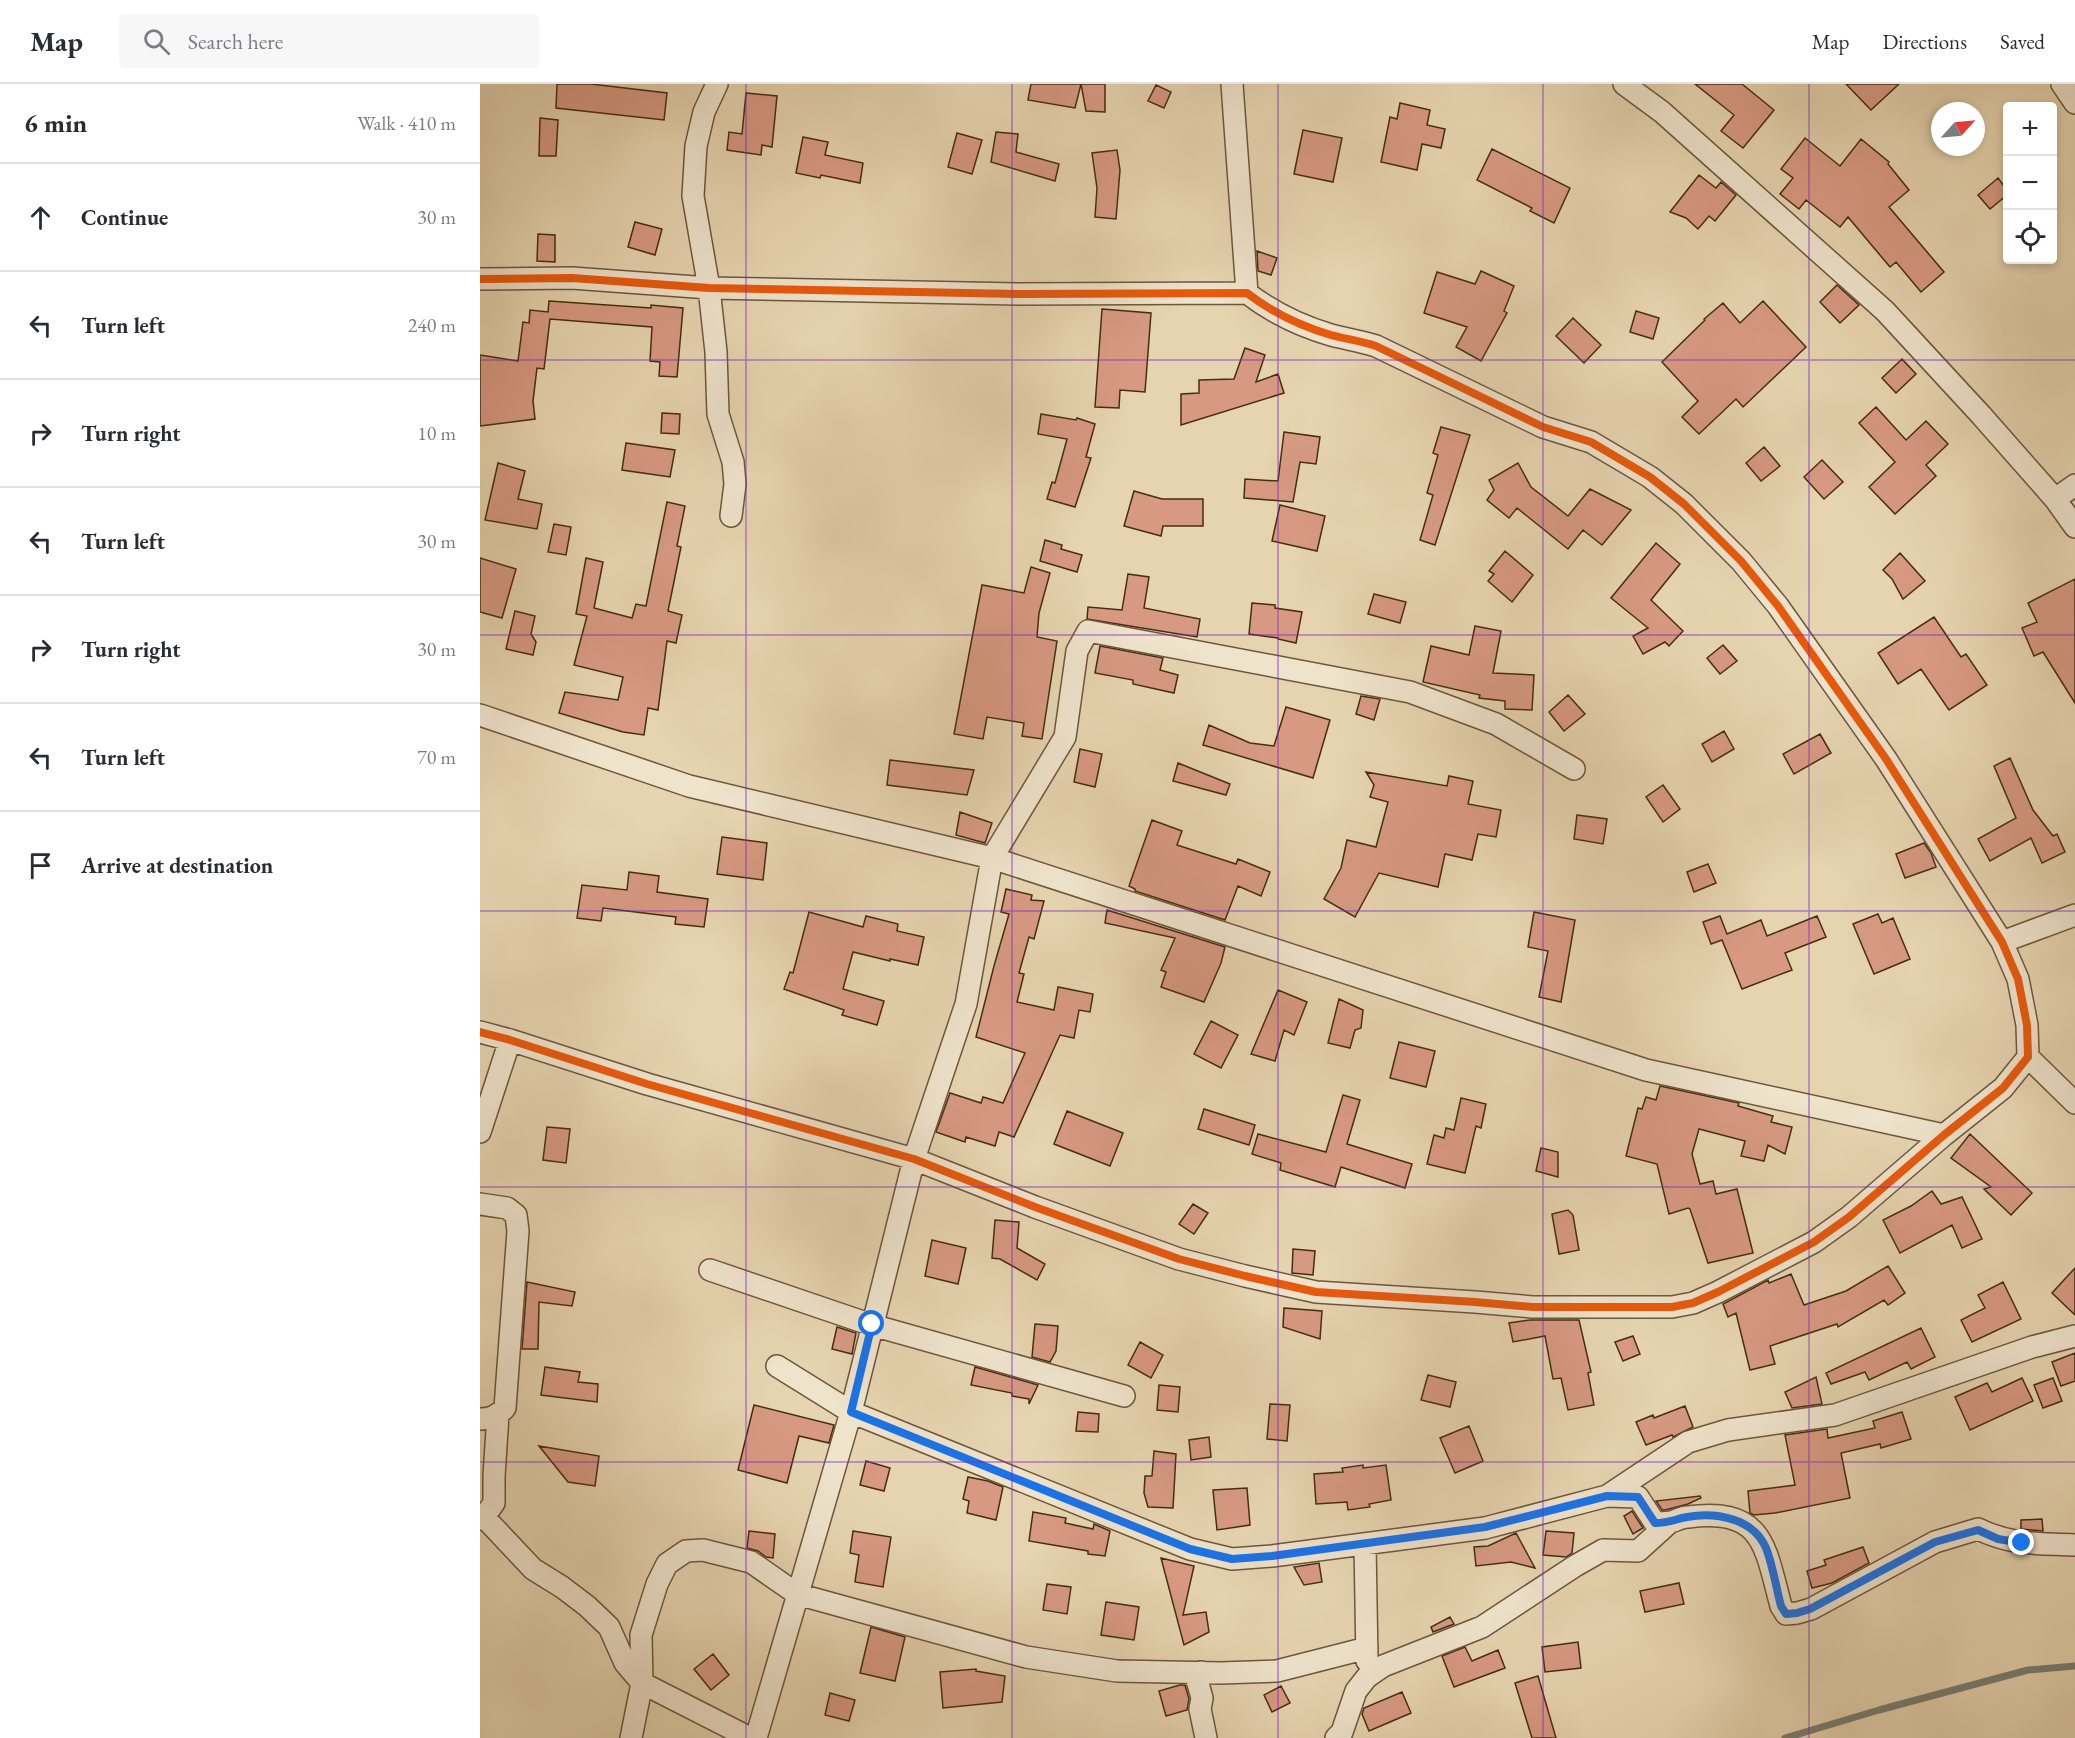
<!DOCTYPE html>
<html lang="en">
<head>
<meta charset="utf-8">
<style>
	:root { --surface:#fff; --page:#f7f7f7; --text:#2b2b33; --muted:#7c7c81; --line:#e1e1e2 }
	body { margin:0; font-family:"EB Garamond",serif; background:var(--page); color:var(--text) }
	.controls { position:absolute; right:18px; top:18px; display:grid; overflow:hidden; border-radius:6px; box-shadow:0 3px 9px #0003 }
	.controls button { width:54px; height:54px; display:grid; place-items:center; padding:0; border:0; border-bottom:2px solid var(--line); background:var(--surface); color:var(--text); font:30px sans-serif }
	.compass { position:absolute; left:1451px; top:18px; width:54px; height:54px; border-radius:50%; background:var(--surface); box-shadow:0 3px 9px #0003; rotate:63deg }
	.stop { position:absolute; width:18px; height:18px; margin:-14px; border:4px solid #1a73e8; border-radius:50%; background:#fff }
	.stop.end { background:#1a73e8; border-color:#fff; box-shadow:0 2px 6px #0008 }
	.list { margin:0; padding:0; list-style:none }
	h2 { display:flex; justify-content:space-between; align-items:center; height:78px; margin:0; padding:0 24px; font-size:26px }
	h2 small { font-size:20px; font-weight:400; color:var(--muted) }
	.list li { display:grid; grid-template-columns:39px 1fr auto; gap:18px; align-items:center; box-sizing:border-box; height:108px; padding:0 24px; border-top:2px solid var(--line) }
	.list b { display:block; font-size:22px; white-space:nowrap }
	.list em { font-size:20px; font-style:normal; color:var(--muted) }
	.icon { flex:none; width:33px; height:33px; fill:none; stroke:currentColor; stroke-width:2; stroke-linecap:round; stroke-linejoin:round }
	.map { position:relative; flex:none; width:1595px; height:1654px; overflow:hidden }
	header { display:flex; align-items:center; gap:36px; box-sizing:border-box; height:84px; padding:0 30px; background:var(--surface); border-bottom:2px solid var(--line) }
	header strong { font-size:28px }
	nav { display:flex; gap:33px; margin-inline-start:auto; font-size:21px }
	.search { width:420px; height:54px; background:var(--page); display:flex; align-items:center; gap:15px; box-sizing:border-box; padding:0 21px; border-radius:6px; color:var(--muted); font-size:22px }
	main { display:flex }
	aside { flex:1; background:var(--surface) }
	.map>svg:first-child { display:block }
	.lines { fill:none; stroke-linecap:round; stroke-linejoin:round }
	.stream { stroke:#787f74; stroke-width:7 }
	.building { fill:#d79982; stroke:#452d12; stroke-width:1.5 }
	.minor-casing { stroke:#6d573a; stroke-width:24 }
	.minor { stroke:#efe3cc; stroke-width:21 }
	.cycleway-casing { stroke:#efe3cc; stroke-width:11 }
	.cycleway { stroke:#e8590c; stroke-width:8 }
	.route { stroke:#1a73e8; stroke-width:8 }
	.grid { fill:none; stroke:#7b2cbf; stroke-width:1.5; stroke-opacity:0.55 }
</style>
</head>
<body>
<header>
<strong>Map</strong>
<div class="search"><svg class="icon" aria-label="search" viewBox="0 0 24 24"><circle cx="10" cy="10" r="6"/><path d="M15 15l6 6"/></svg>Search here</div>
<nav><a>Map</a><a>Directions</a><a>Saved</a></nav>
</header>
<main>
<aside>
<h2>6 min<small>Walk · 410 m</small></h2>
<ul class="list">
<li><svg class="icon" aria-label="ahead" viewBox="0 0 24 24"><path d="M12 20V5M6 11l6-6 6 6"/></svg><div><b>Continue</b></div><em>30 m</em></li>
<li><svg class="icon" aria-label="left" viewBox="0 0 24 24"><path d="M17 20v-9H6M10 6l-5 5 5 5"/></svg><div><b>Turn left</b></div><em>240 m</em></li>
<li><svg class="icon" aria-label="right" viewBox="0 0 24 24"><path d="M7 20v-9h11M14 6l5 5-5 5"/></svg><div><b>Turn right</b></div><em>10 m</em></li>
<li><svg class="icon" aria-label="left" viewBox="0 0 24 24"><path d="M17 20v-9H6M10 6l-5 5 5 5"/></svg><div><b>Turn left</b></div><em>30 m</em></li>
<li><svg class="icon" aria-label="right" viewBox="0 0 24 24"><path d="M7 20v-9h11M14 6l5 5-5 5"/></svg><div><b>Turn right</b></div><em>30 m</em></li>
<li><svg class="icon" aria-label="left" viewBox="0 0 24 24"><path d="M17 20v-9H6M10 6l-5 5 5 5"/></svg><div><b>Turn left</b></div><em>70 m</em></li>
<li><svg class="icon" aria-label="arrive" viewBox="0 0 24 24"><path d="M6 21V4h12l-3 4 3 4H6"/></svg><div><b>Arrive at destination</b></div></li>
</ul>
</aside>
<div class="map">
<svg width="1595" height="1654" viewBox="0 0 1595 1654">
	<rect width="100%" height="100%" fill="#e6d4b0"/>
	<filter id="stains"><feTurbulence type="fractalNoise" baseFrequency=".00333" numOctaves="4"/><feColorMatrix values="0 0 0 0 .2 0 0 0 0 .09 0 0 0 0 .02 0 0 0 .5 -.17"/></filter>
	<radialGradient id="worn" r=".72"><stop offset=".6" stop-color="#630" stop-opacity="0"/><stop offset="1" stop-color="#630" stop-opacity=".3"/></radialGradient>
	<g class="lines">
		<path class="stream" d="M1305 1654 1399 1626 1548 1586 1595 1582"/>
	</g>
	<path class="building" d="M77 0H111L187 9 184 36 76 24Z
		M551 0H601L595 24 548 16Z
		M601 0H625V28L606 27Z
		M1215 0H1262L1294 26 1263 64 1241 47 1254 31Z
		M1366 0H1419L1391 26Z
		M676 1 691 8 684 24 668 17Z
		M266 9 297 12 292 63 282 61 281 71 247 66 249 48 262 50Z
		M920 19 950 26 947 41 965 45 961 64 942 60 937 86 901 78 910 33 917 35Z
		M60 34 78 36 76 72H59Z
		M823 46 862 54 853 98 814 90Z
		M516 48 538 50 536 68 579 80 575 97 511 78Z
		M477 49 502 56 492 90 468 83Z
		M323 53 348 58 345 71 383 79 380 99 341 91 340 94 316 89Z
		M1325 54 1360 82 1381 55 1409 78 1408 80 1429 106 1409 123 1464 188 1441 208 1416 178 1410 183 1368 133 1360 143 1326 116 1319 125 1300 110 1313 94 1301 85Z
		M1012 65 1090 104 1074 139 1050 127 1052 124 997 96Z
		M637 66 640 86 636 135 615 133 617 104 612 69Z
		M1219 91 1236 104 1241 98 1256 111 1235 137 1229 132 1218 145 1206 134 1190 128Z
		M1518 94 1527 106V111L1510 125 1498 111Z
		M155 138 182 145 175 171 148 163Z
		M58 150 75 151V178L57 177Z
		M777 167 797 174 791 191 778 187Z
		M1001 187 1034 202 1024 227 1027 229 1001 277 976 263 987 243 944 229 957 188 995 200Z
		M1357 201 1379 221 1360 239 1340 218Z
		M69 217 171 224V221L203 224 197 293 179 292 180 278 170 277 172 243 70 235 64 285 57 284 53 317 55 335 0 342V271L38 277 43 238 49 239 50 226 68 228Z
		M1283 217 1326 263 1263 323 1256 315 1219 350 1202 333 1218 317 1182 278 1225 236 1224 235 1243 219 1260 239Z
		M622 225 671 229 665 308 640 306 639 324 615 323Z
		M1156 227 1179 234 1173 255 1150 248Z
		M1093 234 1121 261 1104 279 1076 252Z
		M765 264 785 271 776 298 798 290 804 309 701 341V310L719 309V296L754 295Z
		M1422 275 1436 290 1416 309 1402 294Z
		M1396 323 1426 356 1446 337 1468 360 1446 381 1456 392 1415 430 1389 403 1415 378 1379 339Z
		M182 329 200 330 199 350 181 349Z
		M561 330 596 336 597 334 615 340 606 373 611 374 595 423 567 415 572 398 575 399 587 355 558 350Z
		M961 343 990 351 955 461 940 456 953 411 947 409 958 371 953 369Z
		M804 348 840 353 836 380 820 378 813 418 764 414 765 395 798 397Z
		M146 359 195 366 190 393 142 386Z
		M1284 363 1300 382 1281 397 1266 379Z
		M1342 376 1363 398 1344 415 1324 393Z
		M18 379 45 387 38 415 62 420 57 445 5 436Z
		M1038 379 1051 403 1088 432 1110 405 1151 426 1122 461 1103 446 1088 465 1037 424 1029 434 1007 416 1014 406 1009 396Z
		M654 407 682 415H723V442H683L681 452 644 442Z
		M187 418 205 422 197 462 201 463 188 527 202 531 196 559 187 557 178 626 168 624 164 651 143 648 79 629 85 608 138 616 143 593 94 581 107 532 96 530 106 474 123 478 114 524 152 534 156 520 166 522Z
		M800 421 845 432 837 467 792 457Z
		M74 440 91 443 86 471 68 468Z
		M565 456 582 461 581 465 602 471 597 488 560 477Z
		M1176 459 1200 480 1171 516 1203 547 1189 562 1185 558 1163 570 1153 552 1168 544 1131 514Z
		M1025 467 1053 491 1032 518 1008 497 1014 490 1009 487Z
		M1420 469 1445 497 1423 515 1412 495 1403 486Z
		M0 474 36 485 22 534 0 528Z
		M551 483 570 489 559 529 557 553 577 557 562 655 542 652 544 639 507 633 503 655 474 650 502 501 544 509Z
		M648 490 669 493 664 524 720 535 717 553 607 535 608 523 642 526Z
		M1595 495V619L1563 568 1554 572 1542 544 1557 538 1548 519Z
		M894 510 926 518 920 539 888 530Z
		M772 519 795 521V524L822 528 816 559 798 555V554L769 550Z
		M35 527 55 532 51 550 56 558 53 571 26 565Z
		M1454 533 1481 573 1486 570 1507 601 1469 626 1441 585 1418 600 1398 569Z
		M995 542 1021 547 1013 589 1054 591 1052 626 1025 625V617L999 614 1000 611 943 598 951 562 989 571Z
		M1243 561 1257 577 1240 590 1227 574Z
		M620 562 683 574 680 586 698 591 694 609 653 600V596L615 589Z
		M1088 611 1105 630 1084 647 1069 628Z
		M881 612 900 615 894 636 876 630Z
		M806 623 850 636 833 694 723 661 729 641 770 659 794 662Z
		M1244 647 1254 665 1232 678 1222 660Z
		M1340 650 1351 669 1314 690 1303 670Z
		M600 665 622 670 615 703 594 698Z
		M1530 674 1553 726 1573 752 1577 750 1585 768 1562 779 1551 754 1510 777 1498 755 1536 734 1514 682Z
		M410 676 494 686 487 711 407 701Z
		M698 679 750 700 746 711 693 697Z
		M886 688 967 702 969 692 993 697 988 720 1021 726 1016 753 998 750 992 776 965 770 958 803 899 789 875 833 844 815 861 784 867 756 896 763 908 718 890 713 894 701Z
		M1183 701 1200 725 1183 738 1166 713Z
		M480 728 512 739 505 759 476 751Z
		M1097 731 1127 735 1123 760 1094 755Z
		M672 736 702 747 697 761 756 780 758 775 790 788 781 812 758 802 745 836 655 807V805L649 802Z
		M242 753 287 759 283 796 237 790Z
		M1444 759 1451 769 1456 783 1425 794 1416 770Z
		M1228 780 1236 799 1214 808 1207 788Z
		M149 788 179 792 177 808 228 815 224 843 195 840 196 833 123 824 121 837 97 834 102 801 147 806Z
		M526 805 552 811 551 816 564 817 554 855 549 853 539 889 544 890 537 918 574 926 578 903 613 910 610 928 599 926 594 954 580 951 534 1053 519 1048 515 1062 486 1053 485 1058 456 1048 470 1009 501 1019 503 1013 523 1019 545 969 496 953 514 882 529 830 521 828Z
		M627 826 745 863 741 879 724 918 681 903 686 888 681 886 695 854 625 839Z
		M329 828 383 843 386 832 418 840 417 847 444 853 438 881 410 875V877L373 868 363 905 404 917 397 941 362 931 364 926 304 905 310 888 313 889Z
		M1054 828 1095 836 1081 918 1059 913 1068 867 1048 863Z
		M1398 830 1402 839 1413 834 1430 875 1394 890 1373 840Z
		M1240 832 1247 850 1281 836 1287 852 1337 832 1346 853 1305 869 1312 886 1262 905 1242 856 1231 860 1223 838Z
		M798 906 827 918 814 951 804 946 795 977 771 970Z
		M859 915 883 926 881 944 875 946 870 964 848 959Z
		M731 937 758 951 741 984 714 970Z
		M919 958 955 967 946 1003 910 994Z
		M1180 1002 1259 1019 1258 1022 1293 1032 1291 1038 1312 1043 1305 1070 1288 1061 1284 1077 1261 1072 1265 1057 1219 1045 1212 1070 1220 1100 1233 1097 1236 1110 1257 1105 1273 1169 1228 1179 1210 1125 1208 1124 1189 1130 1177 1080 1146 1072 1158 1024 1162 1025 1166 1013 1176 1016Z
		M863 1011 880 1016 867 1060 932 1080 925 1104 861 1083 855 1103 800 1086 801 1079 772 1070 778 1050 846 1068Z
		M981 1014 1006 1020 1001 1044 996 1042 985 1089 947 1080 954 1051 964 1054 966 1044 974 1046Z
		M724 1025 775 1041 769 1061 718 1045Z
		M587 1027 643 1049 630 1082 574 1060Z
		M67 1043 90 1045 86 1079 63 1076Z
		M1490 1050 1552 1109 1531 1131 1504 1105 1511 1103 1471 1074Z
		M1061 1064 1078 1068V1093L1056 1087Z
		M1452 1107 1461 1120 1482 1113 1502 1155 1482 1164 1472 1141 1420 1169 1403 1136 1431 1122Z
		M713 1120 728 1129 714 1150 699 1140Z
		M1088 1126 1093 1131 1099 1166 1079 1170 1072 1130Z
		M515 1136 539 1138 537 1164 565 1180 557 1196 520 1175 512 1174Z
		M452 1156 486 1164 478 1200 445 1192Z
		M813 1165 835 1167 833 1191 812 1189Z
		M1408 1182 1425 1209 1408 1221 1404 1216 1358 1243 1357 1240 1290 1262 1295 1280 1270 1286 1256 1229 1248 1233 1243 1220 1288 1196 1289 1199 1311 1190 1324 1221 1366 1207Z
		M1595 1184V1231L1572 1209Z
		M47 1198 95 1208 92 1222 59 1218 58 1265H42Z
		M1523 1198 1541 1235 1492 1258 1481 1236 1505 1224 1498 1211Z
		M804 1224 842 1227 840 1255 803 1243Z
		M1050 1236H1099L1111 1288 1108 1289 1114 1321 1088 1326 1081 1294 1073 1295 1065 1252 1033 1258 1029 1239Z
		M555 1240 578 1242 576 1267 570 1278 552 1273Z
		M357 1243 376 1249 372 1270 352 1265Z
		M1441 1244 1455 1273 1431 1285 1427 1278 1389 1296 1385 1288 1351 1300 1346 1289Z
		M1153 1252 1160 1270 1143 1277 1135 1258Z
		M660 1258 683 1271 671 1294 648 1281Z
		M1595 1269V1297L1581 1302 1572 1278Z
		M65 1283 100 1288 98 1298 118 1300 117 1318 61 1311Z
		M495 1283 558 1301 549 1320V1315L532 1312V1309L491 1301Z
		M948 1291 976 1298 970 1323 941 1316Z
		M1336 1293 1342 1320 1312 1324 1305 1308Z
		M1542 1294 1553 1317 1490 1346 1475 1313 1507 1299 1512 1308Z
		M1573 1294 1582 1317 1563 1324 1554 1301Z
		M679 1301 700 1303 698 1328 677 1326Z
		M790 1320 810 1321 807 1357 787 1355Z
		M274 1321 354 1341 349 1359 319 1352 307 1399 258 1386Z
		M1205 1322 1213 1343 1193 1353 1192 1351 1166 1361 1156 1338 1173 1331 1174 1334Z
		M598 1328 619 1330 618 1348 596 1347Z
		M1422 1328 1431 1355 1401 1364 1400 1360 1361 1369 1370 1414 1295 1429 1274 1431 1270 1429 1268 1407 1315 1401 1305 1351 1347 1345 1348 1354 1395 1344 1393 1337Z
		M989 1342 1003 1377 975 1389 960 1354Z
		M729 1353 731 1373 711 1376 709 1356Z
		M59 1362 119 1372 115 1402 88 1398Z
		M674 1367 696 1370 693 1424 668 1423 664 1409 665 1392H672Z
		M386 1377 410 1384 404 1407 380 1401Z
		M883 1381V1384L906 1381 911 1416 889 1420 890 1423 868 1426 867 1418 836 1420 834 1390 863 1388 862 1384Z
		M488 1393 508 1397 523 1403 516 1436 487 1429 489 1417 483 1415Z
		M767 1404 770 1441 737 1446 733 1406Z
		M1220 1412 1221 1414 1208 1420 1185 1426H1182L1176 1417Z
		M1152 1427 1163 1444 1153 1450 1144 1432Z
		M553 1428 586 1434 585 1439 613 1445 614 1440 630 1447 625 1472 608 1470V1467L549 1457Z
		M1562 1435 1563 1447 1541 1445V1436Z
		M269 1447 295 1450 293 1474 286 1473 278 1467 267 1464Z
		M373 1447 411 1453 403 1503 375 1498 379 1471 370 1469Z
		M1066 1447 1094 1449 1092 1469 1086 1473 1063 1471Z
		M1036 1449 1055 1484 1031 1478 996 1482 994 1463 1008 1462Z
		M1383 1463 1389 1479 1352 1499 1332 1504 1327 1487 1346 1481 1344 1476Z
		M681 1474 714 1482 703 1531 726 1528 729 1548 704 1561Z
		M839 1479 842 1498 824 1501 814 1483Z
		M1199 1499 1204 1520 1165 1528 1160 1507Z
		M567 1500 591 1503 587 1530 563 1526Z
		M626 1518 659 1523 654 1556 621 1551Z
		M970 1533 974 1540 953 1548 951 1543Z
		M391 1543 425 1553 415 1597 380 1589Z
		M1098 1558 1101 1584 1065 1588 1062 1563Z
		M985 1563 992 1577 1018 1566 1025 1584 974 1603 962 1572Z
		M233 1570 249 1591 231 1606 214 1585Z
		M496 1585V1587L525 1592 522 1618 463 1624 460 1588Z
		M1058 1592 1076 1654H1052L1035 1599Z
		M700 1601H705L709 1615 707 1626 686 1632 679 1607Z
		M801 1602 810 1619 792 1628 784 1611Z
		M922 1608 931 1629 889 1647 882 1630 884 1624Z
		M350 1609 375 1616 369 1637 345 1631Z"/>
	<g class="lines">
		<defs>
			<path id="minor" d="M237 0 224 28 216 62 213 112 229 204 236 268 238 330 253 378 255 400 251 432
				M752 0 767 209
				M1144 0 1182 28 1405 227 1501 331 1575 415 1595 443
				M1582 0 1595 19
				M0 195 92 194 229 204 538 210 767 209C793 229 820 242 851 251 866 255 881 257 896 262L1063 343 1111 358 1170 393 1204 420 1261 477 1298 522 1406 675 1522 858 1538 895 1547 941 1548 973 1523 1004 1464 1051 1369 1133 1334 1158 1238 1208 1213 1219 1192 1223H1053L995 1218 836 1208 765 1192 699 1175 555 1123 434 1075 167 1000 30 956 0 948
				M1575 415 1595 401
				M0 631 209 702 512 774 1166 986 1464 1051
				M1522 858 1595 831
				M1548 973 1595 1019
				M0 1048 30 956
				M0 1120 27 1124 36 1131 38 1147 25 1324C17 1332 11 1335 0 1335
				M230 1186 392 1241 644 1312
				M297 1282 371 1328 710 1465 752 1475 792 1472 1005 1444 1127 1412 1158 1413 1175 1439C1180 1439 1185 1439 1190 1438 1196 1437 1201 1433 1208 1433 1284 1423 1285 1463 1301 1522L1306 1530 1317 1529 1331 1525 1455 1458 1498 1445C1534 1462 1557 1459 1595 1461
				M1127 1412 1208 1358 1248 1346 1355 1331 1552 1263 1595 1252
				M4 1433 53 1485 82 1503 107 1522 129 1543 145 1579 162 1599 270 1654
				M0 1435 4 1433 14 1419V1392L18 1331
				M885 1460 887 1577
				M721 1588 717 1596 722 1614 720 1625 726 1654
				M151 1654 162 1599 161 1551 177 1500 187 1480 206 1467 223 1466 271 1478 317 1510 546 1573 637 1587 741 1589 797 1587 887 1564
				M276 1654 371 1328 434 1075 486 920 512 774 585 653 597 567 608 547 930 608 1016 640 1094 685
				M856 1654 862 1648 876 1607 887 1593 903 1582 1002 1543 1095 1482 1123 1466 1158 1467 1190 1438"/>
		</defs>
		<use href="#minor" class="minor-casing"/>
		<use href="#minor" class="minor"/>
		<defs>
			<path id="cycleway" d="M0 195 92 194 229 204 538 210 767 209C793 229 820 242 851 251 866 255 881 257 896 262L1063 343 1111 358 1170 393 1204 420 1261 477 1298 522 1406 675 1522 858 1538 895 1547 941 1548 973 1523 1004 1464 1051 1369 1133 1334 1158 1238 1208 1213 1219 1192 1223H1053L995 1218 836 1208 765 1192 699 1175 555 1123 434 1075 167 1000 30 956 0 948"/>
		</defs>
		<use href="#cycleway" class="cycleway-casing"/>
		<use href="#cycleway" class="cycleway"/>
	</g>
	<g class="lines">
		<path class="route" d="M392 1240 371 1328 710 1465 752 1475 792 1472 1005 1443 1127 1412 1158 1413 1175 1439C1190 1439 1195 1435 1207 1433 1236 1428 1273 1434 1286 1464 1293 1482 1296 1503 1301 1522L1306 1530 1317 1529 1330 1525 1455 1458 1498 1446 1518 1455 1542 1459"/>
	</g>
	<path class="grid" d="M266 0V1654M532 0V1654M798 0V1654M1063 0V1654M1329 0V1654M0 276H1595M0 551H1595M0 827H1595M0 1103H1595M0 1378H1595"/>
	<rect width="100%" height="100%" filter="url(#stains)"/>
	<rect width="100%" height="100%" fill="url(#worn)"/>
</svg>
<div class="controls">
<button>+</button>
<button>−</button>
<button><svg class="icon" aria-label="locate" viewBox="0 0 24 24"><circle cx="12" cy="12" r="6"/><path d="M12 2v4M12 18v4M2 12h4M18 12h4"/></svg></button>
</div>
<svg class="compass" viewBox="-18 -18 36 36"><path d="M0-13l5 13h-10z" fill="#e53935"/><path d="M0 13l5-13h-10z" fill="#7c7c81"/></svg>
<div class="stop" style="left:392px;top:1240px"></div>
<div class="stop end" style="left:1542px;top:1459px"></div>
</div>
</main>
</body>
</html>
